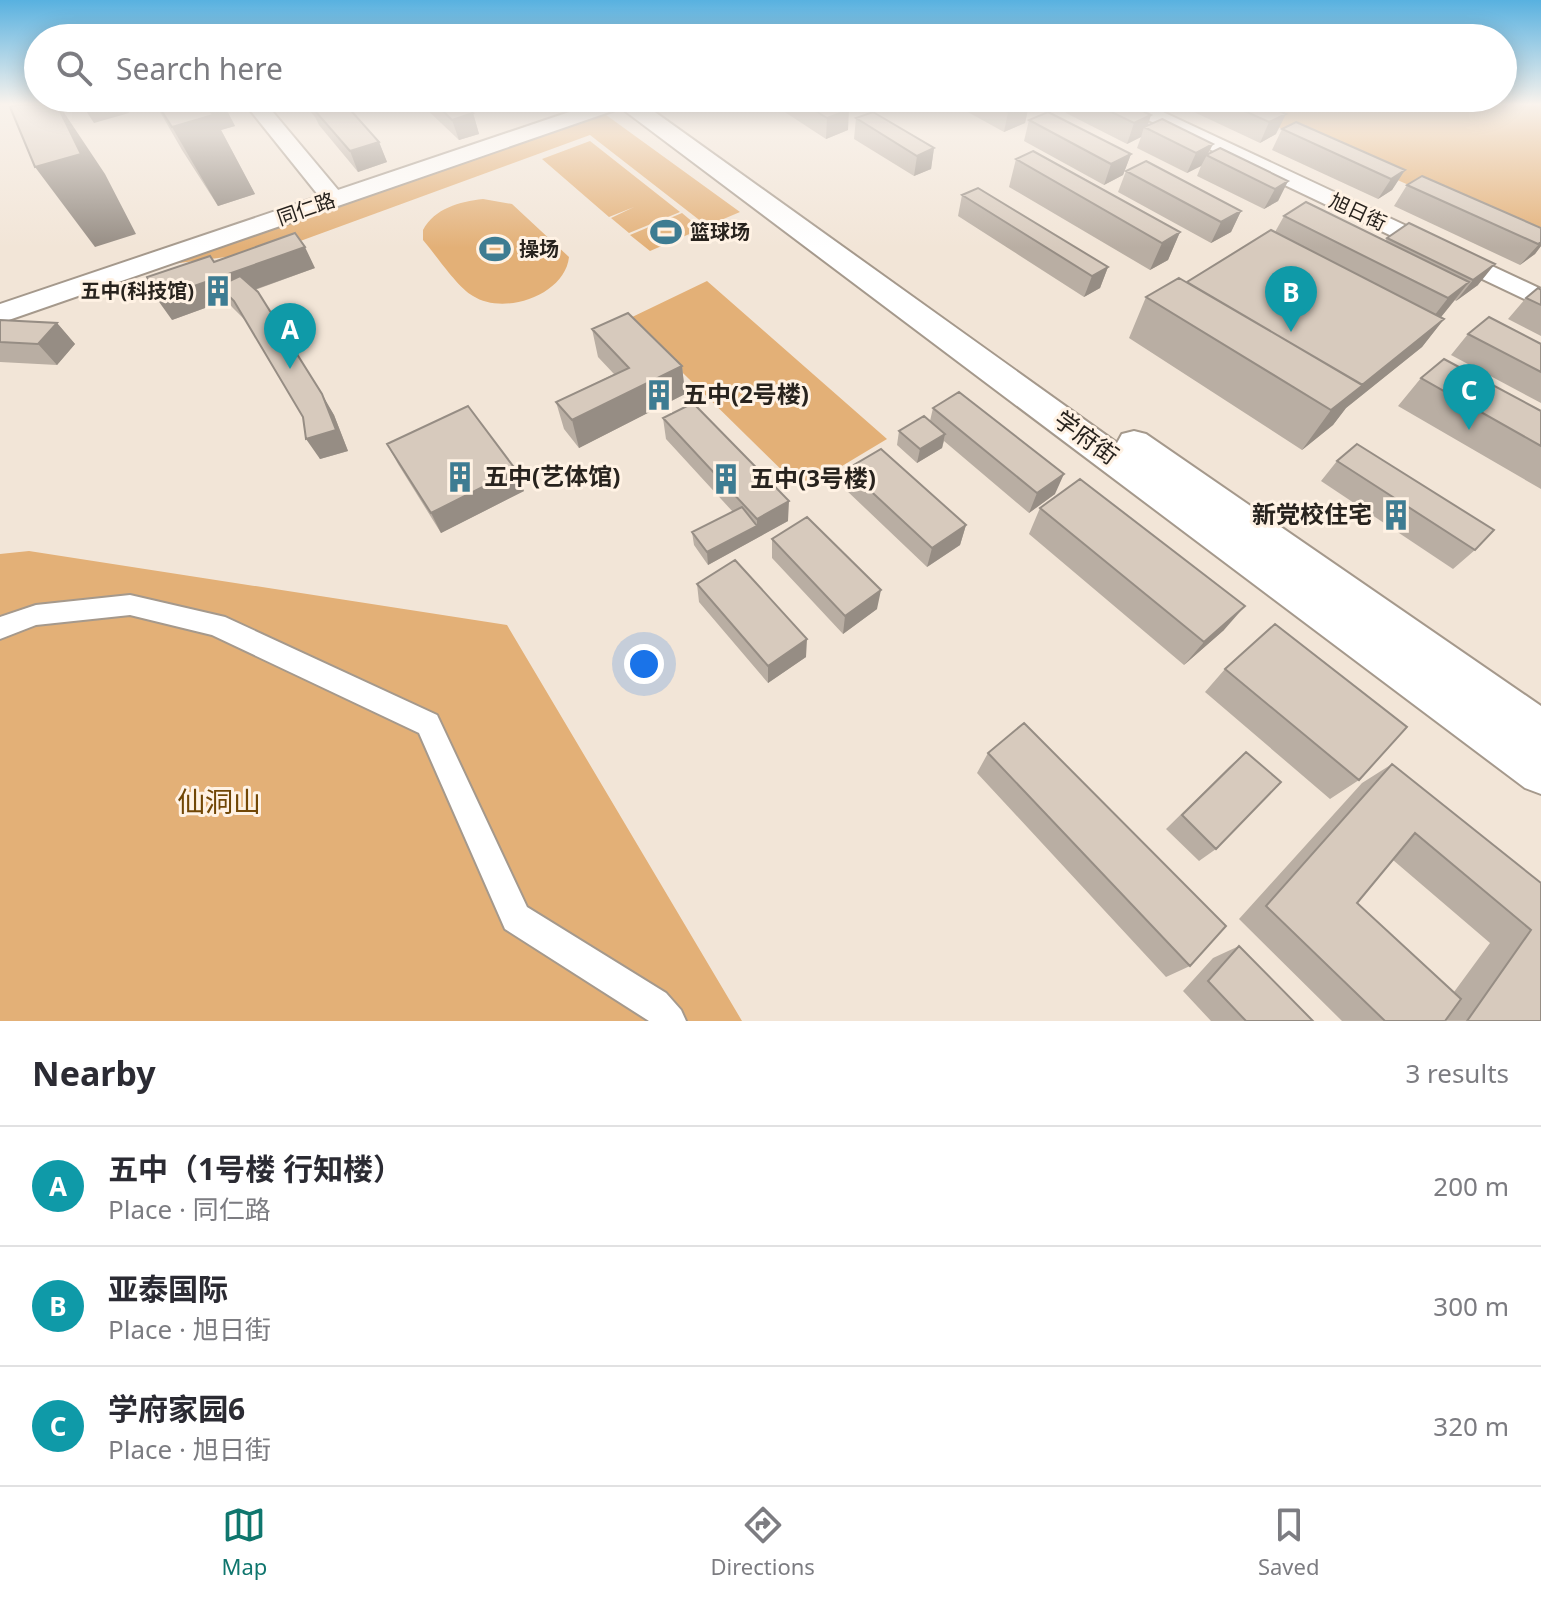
<!DOCTYPE html>
<html lang="en">
<head>
<meta charset="utf-8">
<style>
	:root { --surface:#fff; --page:#f7f7f7; --text:#2b2b33; --muted:#7c7c81; --line:#e1e1e2; --accent:#0f766e }
	body { margin:0; font-family:"Noto Sans","Noto Sans SC",sans-serif; background:var(--page); color:var(--text) }
	.you { position:absolute; left:644px; top:664px; width:28px; height:28px; margin:-20px; border:6px solid #fff; border-radius:50%; background:#1a73e8; box-shadow:0 0 0 12px #1a73e833 }
	.badge { display:grid; place-items:center; width:52px; height:52px; border-radius:50%; background:var(--accent); color:#fff; font-size:26px; font-weight:700 }
	.pin { position:absolute; translate:-50% -66px; filter:drop-shadow(0 2px 4px #0008) }
	.pin::after { content:''; position:absolute; top:42px; width:28px; height:24px; background:inherit; clip-path:polygon(0 0,100% 0,50% 100%) }
	.list { margin:0; padding:0; list-style:none }
	h2 { display:flex; justify-content:space-between; align-items:center; height:104px; margin:0; padding:0 32px; font-size:34px }
	h2 small { font-size:26px; font-weight:400; color:var(--muted) }
	.list li { display:grid; grid-template-columns:52px 1fr auto; gap:24px; align-items:center; box-sizing:border-box; height:120px; padding:0 32px; border-top:2px solid var(--line) }
	.list b { display:block; font-size:30px; white-space:nowrap }
	.list p { margin:0; font-size:26px; white-space:nowrap; color:var(--muted) }
	.list em { font-size:26px; font-style:normal; color:var(--muted) }
	.icon { flex:none; width:44px; height:44px; fill:none; stroke:currentColor; stroke-width:2; stroke-linecap:round; stroke-linejoin:round }
	.map { position:relative; flex:none; width:1541px; height:1021px; overflow:hidden }
	.search { position:absolute; background:var(--surface); box-shadow:0 4px 20px #0003; left:24px; right:24px; top:24px; height:88px; display:flex; align-items:center; gap:20px; box-sizing:border-box; padding:0 28px; border-radius:44px; color:var(--muted); font-size:30px }
	.sheet { height:464px; background:var(--surface) }
	nav { display:flex; justify-content:space-around; align-items:center; box-sizing:border-box; height:112px; border-top:2px solid var(--line); background:var(--surface); font-size:22px; color:var(--muted) }
	nav a { display:grid; justify-items:center; gap:4px }
	nav .on { color:var(--accent) }
	.map>svg:first-child { display:block }
	.green { fill:#e3b077 }
	.lines { fill:none; stroke-linecap:round; stroke-linejoin:round }
	.street-casing { stroke:#a5998c; stroke-width:4 }
	.secondary-casing { stroke:#a5998c; stroke-width:4 }
	.primary-casing { stroke:#a5998c; stroke-width:4 }
	.street { fill:#fff; fill-rule:evenodd }
	.secondary { fill:#fff; fill-rule:evenodd }
	.primary { fill:#fff; fill-rule:evenodd }
	.wall { fill:#b9aea3; fill-rule:evenodd }
	.shaded-wall { fill:#968d84 }
	.building { fill:#d7cabd; stroke:#968d84; stroke-width:2 }
	.labels { text-anchor:middle; stroke-width:6; stroke-linejoin:round; paint-order:stroke }
	.far-street-label { font-size:20px; fill:#28231e; stroke:#fff2e4 }
	.far-poi-label { font-size:20px; font-weight:bold; fill:#28231e; stroke:#fff2e4; text-anchor:start }
	.poi-label { font-size:24px; font-weight:bold; fill:#28231e; stroke:#fff2e4; text-anchor:start }
	.street-label { font-size:24px; fill:#28231e; stroke:#fff2e4 }
	.near-park-label { font-size:28px; fill:#714706; stroke:#fff2e4 }
</style>
</head>
<body>
<div class="map">
<svg width="1541" height="1021" viewBox="0 0 1541 1021">
	<rect width="100%" height="100%" fill="#f2e5d7"/>
	<path class="green" d="M1228 105H1541V237L1535 241Z
		M602 112 740 212 707 226 590 135 273 251 148 267Z
		M590 141 680 212 629 233 611 218 634 207 609 217 542 159Z
		M483 199 512 204 569 257C565 295 504 316 473 296 457 287 436 255 423 240V230C435 208 459 202 483 199Z
		M682 213 701 229 650 251 630 235Z
		M707 281 887 439 802 490 628 319Z
		M29 551 507 625 742 1021H0V554Z"/>
	<g class="lines">
		<defs>
			<path id="street" d="M130 595 225 617 437 715 527 907 666 993 681 1010 686 1021H649L505 929 419 733 212 635 130 615 36 625 0 639V617L36 605Z"/>
			<path id="secondary" d="M246 105H267L339 191 342 196 339 201H323Z
				M1122 105H1148L1541 289V307L1125 109Z"/>
			<path id="primary" d="M590 105H645L1117 443 1122 434 1134 431 1146 434 1541 706V794L1525 788 621 108 0 323V304Z"/>
		</defs>
		<use href="#street" class="street-casing"/>
		<use href="#secondary" class="secondary-casing"/>
		<use href="#primary" class="primary-casing"/>
		<use href="#street" class="street"/>
		<use href="#secondary" class="secondary"/>
		<use href="#primary" class="primary"/>
	</g>
	<path class="wall" d="M156 105H224L235 126 221 130 255 194 218 206 182 150Z
		M305 105H346L379 142 387 162 358 172 319 125 315 117Z
		M422 105H464L473 113 479 134 459 140Z
		M774 105H842L848 130 826 139Z
		M955 105H1029L1025 123 1004 132Z
		M1068 105H1130L1147 126 1213 144 1208 154 1288 181 1278 201 1264 209 1197 176 1201 166 1187 173 1137 148 1141 137 1127 144 1066 113Z
		M1179 105H1266L1276 134 1260 143Z
		M856 118 934 148 931 169 914 176 854 139Z
		M1029 120 1131 154 1123 175 1104 185 1024 141Z
		M1282 129 1405 170 1392 190 1378 199 1272 150Z
		M1016 159 1180 232 1168 260 1150 270 1009 187Z
		M1126 171 1241 211 1231 232 1211 243 1118 192Z
		M1407 185 1541 228V246L1535 254 1520 265 1394 206Z
		M962 195 1108 267 1100 288 1084 297 958 216Z
		M1284 216 1385 241 1387 238 1409 223 1478 285 1456 301 1455 300 1441 317 1444 319 1422 347 1346 408 1333 425 1302 450 1129 338 1146 297 1187 282 1275 232Z
		M214 262 315 268 255 290 334 415 348 451 320 459 303 417 246 321 232 307 227 300 172 320Z
		M1541 290V336L1508 319 1526 298Z
		M0 320 57 323 75 344 57 365 0 362Z
		M592 329 682 366 685 394 579 448 564 429 556 402 614 374 598 357Z
		M1468 334 1541 344V403L1451 355Z
		M1421 378 1541 411V489L1398 406Z
		M933 408 1055 494 1029 513 944 441 942 448 917 463 897 445 899 431 930 421Z
		M663 418 788 521 708 565 694 545 692 532 733 512 666 439Z
		M387 444 524 491 441 533 398 464Z
		M1337 461 1475 550 1453 569 1321 481Z
		M847 469 966 525 960 545 927 567 845 489Z
		M1040 508 1224 630 1184 665 1029 534Z
		M772 539 877 609 843 634 772 558Z
		M697 584 806 657 768 683 699 602Z
		M1225 669 1359 780 1330 799 1205 692Z
		M1246 752 1216 849 1199 861 1166 829 1229 767Z
		M988 753 1190 966 1166 977 977 773Z
		M1392 764 1541 883V1021H1342L1239 919 1362 783ZM1393 860 1490 943 1454 992 1357 903Z
		M1239 946 1313 1021H1211L1183 991 1213 958Z"/>
	<path class="shaded-wall" d="M57 105H59L105 174 136 234 95 247 35 167Z
		M82 105H124L129 113 94 123Z
		M184 105H224L235 126 221 130 255 194 218 206 172 127Z
		M1024 105H1029L1025 123 1004 132 1008 112Z
		M849 110 848 130 826 139 827 118Z
		M473 113 479 134 459 140 452 120Z
		M1286 114 1276 134 1260 143 1269 122Z
		M1151 115 1147 128 1144 127 1141 137 1127 144 1134 123Z
		M379 142 387 162 358 172 350 151Z
		M1213 144 1201 166 1187 173 1196 153Z
		M934 148 931 169 914 176 917 156Z
		M1131 154 1123 175 1104 185 1111 164Z
		M1405 170 1392 190 1378 199 1391 179Z
		M1288 181 1278 201 1264 209 1275 189Z
		M1241 211 1231 232 1211 243 1221 222Z
		M1180 232 1168 260 1150 270 1162 243Z
		M1541 242V246L1535 254 1520 265Z
		M305 247 315 268 231 298 219 286 227 300 172 320 157 299Z
		M1495 264 1478 285 1456 301 1473 280Z
		M1108 267 1100 288 1084 297 1092 276Z
		M1469 282 1437 322 1416 339 1448 298Z
		M1444 319 1422 347 1346 408 1333 425 1302 450 1331 410Z
		M57 323 75 344 57 365 38 344Z
		M682 366 685 394 579 448 572 420Z
		M322 394 334 415 348 451 320 459 306 439Z
		M945 434 942 448 917 463 920 449Z
		M516 470 524 491 441 533 431 513Z
		M1064 474 1055 494 1029 513 1037 493Z
		M789 501 788 521 708 565 707 552 757 526V519Z
		M966 525 960 545 927 567 932 548Z
		M881 590 877 609 843 634 845 616Z
		M1245 606 1224 630 1184 665 1204 642Z
		M807 639 806 657 768 683V666Z"/>
	<path class="building" d="M16 105H57L81 154 35 167 10 107Z
		M158 105H206L213 115 172 127Z
		M310 105H346L379 142 350 151Z
		M437 105H464L473 113 452 120Z
		M806 105H842L849 110 827 118Z
		M996 105H1024L1008 112Z
		M1097 105H1130L1151 115 1134 123Z
		M1231 105H1266L1286 114 1269 122Z
		M873 112 934 148 917 156 856 118Z
		M1048 112 1131 154 1111 164 1029 120Z
		M1162 119 1213 144 1196 153 1144 127Z
		M1296 122 1405 170 1391 179 1282 129Z
		M1220 148 1288 181 1275 189 1206 155Z
		M1033 151 1180 232 1162 243 1016 159Z
		M1146 161 1241 211 1221 222 1126 171Z
		M1422 176 1541 228V242L1538 244 1407 185Z
		M978 188 1108 267 1092 276 962 195Z
		M1306 202 1469 282 1448 298 1284 216Z
		M1409 223 1495 264 1473 280 1387 238Z
		M1271 230 1444 319 1362 385 1187 282Z
		M295 233 305 247 157 299 147 277 210 256 214 262Z
		M240 276 258 292 322 394 336 430 306 439 303 417 234 301 219 286Z
		M1179 278 1363 385 1331 410 1146 297Z
		M1538 288 1541 290V305L1526 298Z
		M628 313 682 366 572 420 556 402 629 368 592 329Z
		M1489 317 1541 344V372L1468 334Z
		M0 320 57 323 38 344 0 342Z
		M1444 359 1541 411V446L1421 378Z
		M959 392 1064 474 1037 493 933 408Z
		M693 403 789 501 757 519 663 418Z
		M468 406 516 470 431 513 387 444Z
		M924 416 945 434 920 449 899 431Z
		M1357 444 1494 530 1475 550 1337 461Z
		M881 449 966 525 932 548 847 469Z
		M1080 479 1245 606 1204 642 1040 508Z
		M742 507 757 526 707 552 692 532Z
		M807 517 881 590 845 616 772 539Z
		M735 560 807 639 768 666 697 584Z
		M1275 624 1407 727 1359 780 1225 669Z
		M1024 723 1226 926 1190 966 988 753Z
		M1246 752 1281 782 1216 849 1182 815Z
		M1392 764 1541 883V1021H1467L1531 930 1415 833 1357 903 1461 999 1445 1021H1385L1266 906Z
		M1239 946 1313 1021H1246L1208 981Z"/>
	<linearGradient id="sky" x2="0" y2="1"><stop stop-color="#58b1e0"/><stop offset="0.42" stop-color="#f9f3ed"/><stop offset="1" stop-color="#f9f3ed" stop-opacity="0"/></linearGradient>
	<rect width="1541" height="248" fill="url(#sky)"/>
	<defs>
		<symbol id="stadium-bare" viewBox="-9 -9 18 18"><path d="M0-5a6.5 5 0 1 0 0 10a6.5 5 0 1 0 0-10ZM-3.5-1.8h7v3.6h-7Z" fill="#3e7c92" stroke="#fff2e4" stroke-width="2.5" paint-order="stroke"/></symbol>
		<symbol id="building-bare" viewBox="-9 -9 18 18"><path d="M-4-6H4V6H1V3H-1V6H-4ZM-2.5-4.3h1.7v1.8h-1.7ZM.8-4.3h1.7v1.8H.8ZM-2.5-1h1.7V.8h-1.7ZM.8-1h1.7V.8H.8Z" fill="#3e7c92" stroke="#fff2e4" stroke-width="2.5" paint-order="stroke"/></symbol>
	</defs>
	<g fill-rule="evenodd">
		<use href="#stadium-bare" x="644" y="210" width="44" height="44"/>
		<use href="#stadium-bare" x="473" y="227" width="44" height="44"/>
		<use href="#building-bare" x="196" y="269" width="44" height="44"/>
		<use href="#building-bare" x="637" y="373" width="44" height="44"/>
		<use href="#building-bare" x="438" y="455" width="44" height="44"/>
		<use href="#building-bare" x="704" y="457" width="44" height="44"/>
		<use href="#building-bare" x="1374" y="493" width="44" height="44"/>
	</g>
	<g class="labels">
		<g class="far-street-label">
			<text transform="translate(306 209) rotate(-19)" y="7">同仁路</text>
			<text transform="translate(1358 212) rotate(25)" y="7">旭日街</text>
		</g>
		<g class="far-poi-label">
			<text x="690" y="239">篮球场</text>
			<text x="519" y="256">操场</text>
			<text x="194" y="298" text-anchor="end">五中(科技馆)</text>
		</g>
		<g class="poi-label">
			<text x="683" y="403">五中(2号楼)</text>
			<text x="484" y="485">五中(艺体馆)</text>
			<text x="750" y="487">五中(3号楼)</text>
			<text x="1372" y="523" text-anchor="end">新党校住宅</text>
		</g>
		<g class="street-label">
			<text transform="translate(1086 438) rotate(36)" y="8">学府街</text>
		</g>
		<g class="near-park-label">
			<text x="219" y="812">仙洞山</text>
		</g>
	</g>
</svg>
<div class="you"></div>
<div class="pin badge" style="left:290px;top:369px;background:#0f9aa8">A</div>
<div class="pin badge" style="left:1291px;top:332px;background:#0f9aa8">B</div>
<div class="pin badge" style="left:1469px;top:430px;background:#0f9aa8">C</div>
<div class="search"><svg class="icon" aria-label="search" viewBox="0 0 24 24"><circle cx="10" cy="10" r="6"/><path d="M15 15l6 6"/></svg>Search here</div>
</div>
<section class="sheet">
<h2>Nearby<small>3 results</small></h2>
<ul class="list">
<li><span class="badge" style="background:#0f9aa8">A</span><div><b>五中（1号楼 行知楼）</b><p>Place · 同仁路</p></div><em>200 m</em></li>
<li><span class="badge" style="background:#0f9aa8">B</span><div><b>亚泰国际</b><p>Place · 旭日街</p></div><em>300 m</em></li>
<li><span class="badge" style="background:#0f9aa8">C</span><div><b>学府家园6</b><p>Place · 旭日街</p></div><em>320 m</em></li>
</ul>
</section>
<nav>
<a class="on"><svg class="icon" aria-label="map" viewBox="0 0 24 24"><path d="M3 6l6-2 6 2 6-2v14l-6 2-6-2-6 2zM9 4v14M15 6v14"/></svg>Map</a>
<a><svg class="icon" aria-label="directions" viewBox="0 0 24 24"><path d="M12 3l9 9-9 9-9-9zM9 14v-3h6M13 9l2 2-2 2"/></svg>Directions</a>
<a><svg class="icon" aria-label="saved" viewBox="0 0 24 24"><path d="M7 4h10v16l-5-4-5 4z"/></svg>Saved</a>
</nav>
</body>
</html>
